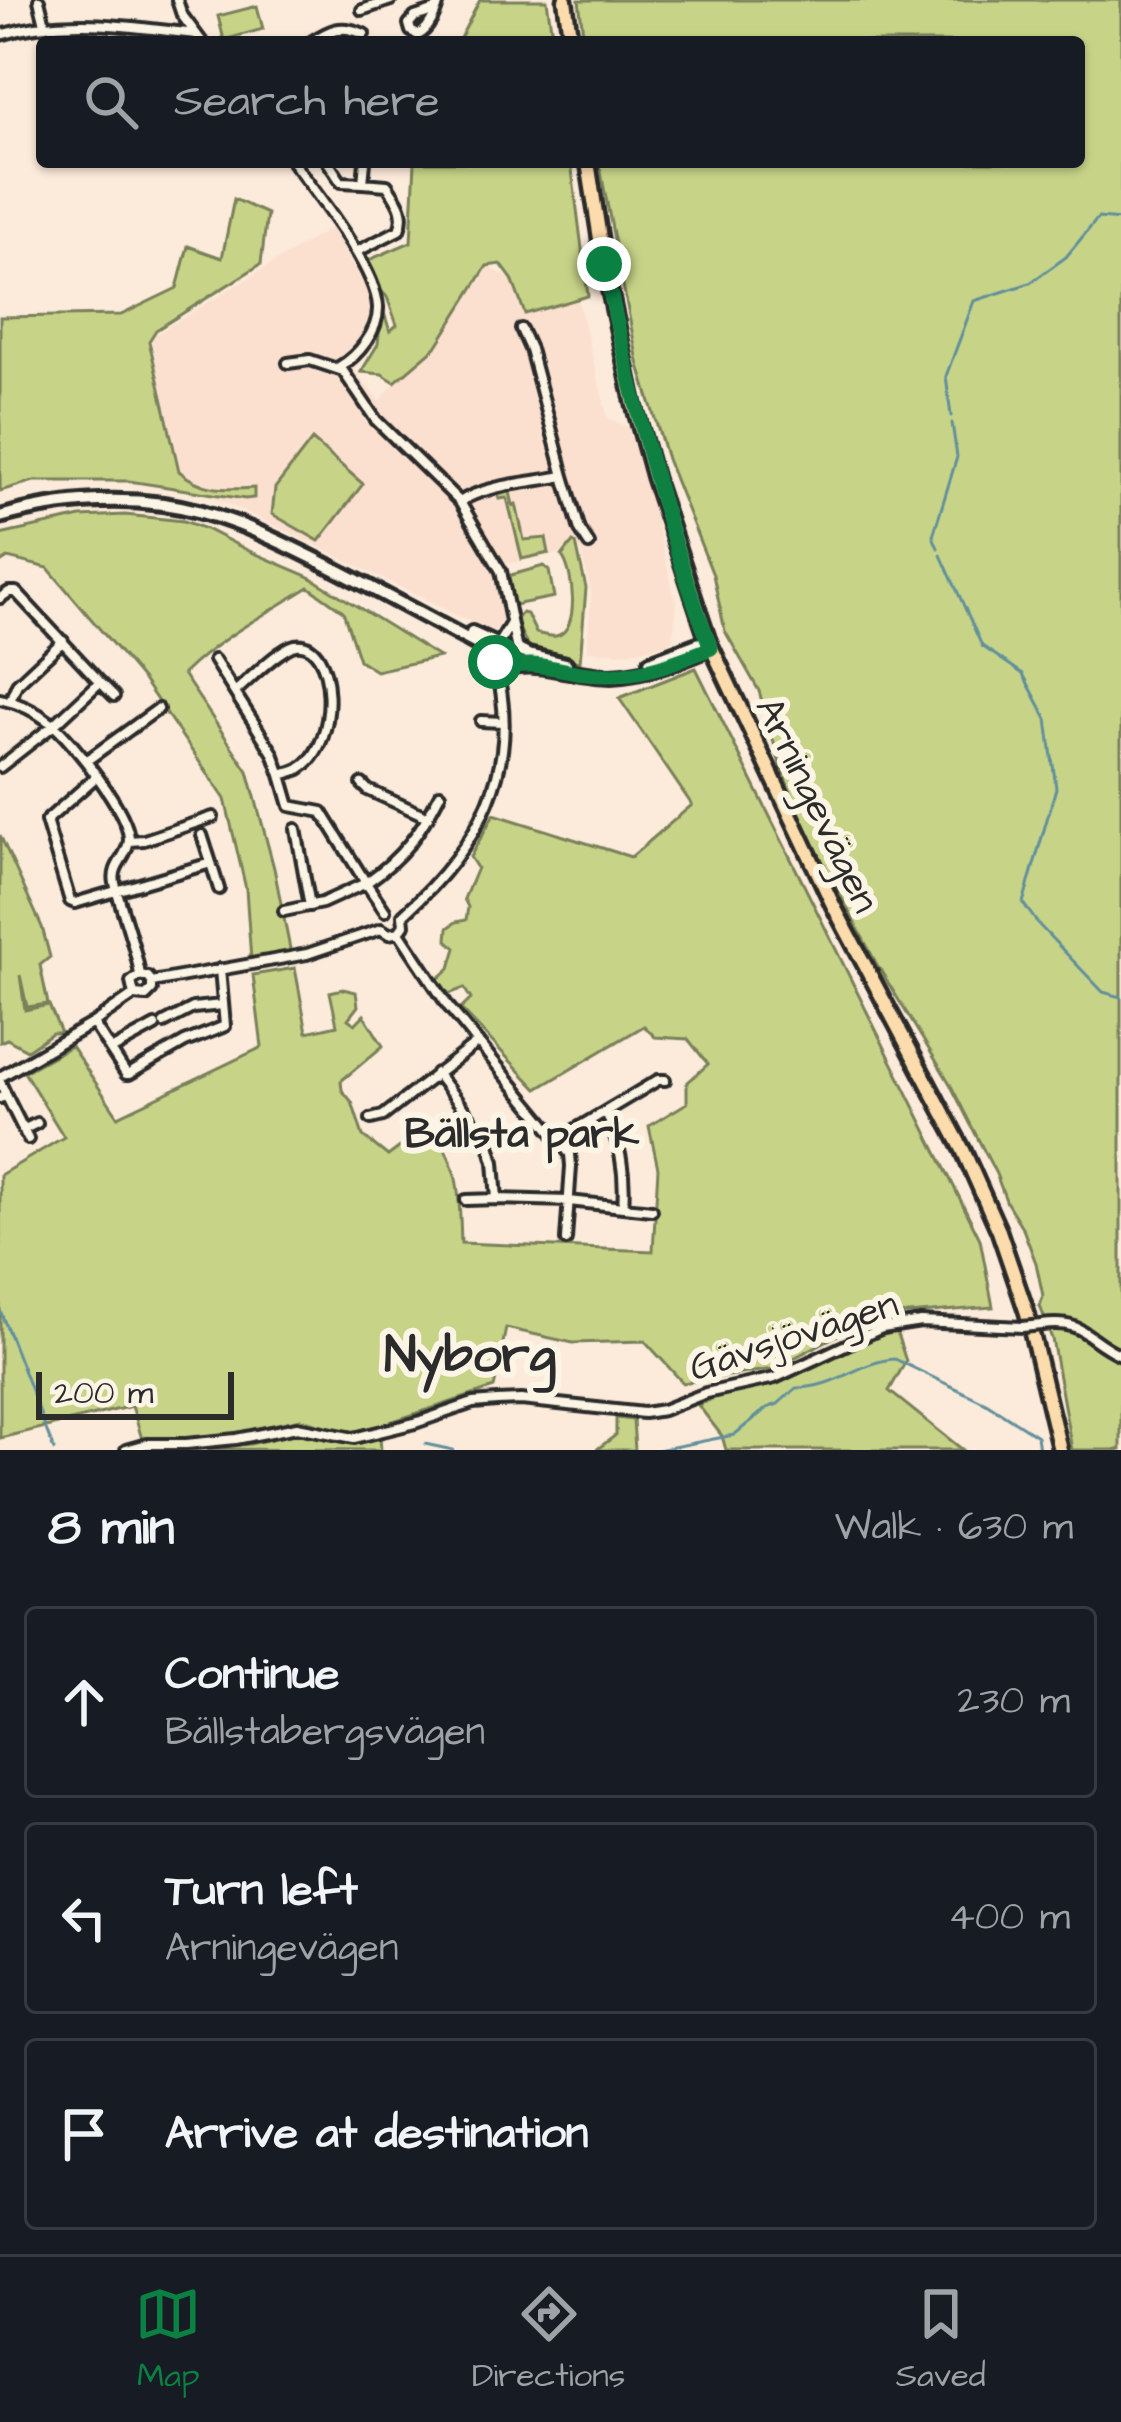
<!DOCTYPE html>
<html lang="en">
<head>
<meta charset="utf-8">
<style>
	:root { --surface:#171b24; --page:#20242c; --text:#f1f3f6; --muted:#9ea1a6; --line:#363941; --accent:#0b8043 }
	body { margin:0; font-family:"Architects Daughter",sans-serif; background:var(--page); color:var(--text) }
	.scale { position:absolute; left:36px; bottom:30px; width:198px; box-sizing:border-box; padding-left:12px; border:6px solid #2b2b2b; border-top:0; font-size:33px; line-height:42px; white-space:nowrap; color:#2b2b2b; -webkit-text-stroke:9px #fcf5e5; paint-order:stroke }
	.stop { position:absolute; width:36px; height:36px; margin:-27px; border:9px solid #0b8043; border-radius:50%; background:#fff }
	.stop.end { background:#0b8043; border-color:#fff; box-shadow:0 3px 12px #0008 }
	.list { margin:0; padding:0; list-style:none }
	h2 { display:flex; justify-content:space-between; align-items:center; height:156px; margin:0; padding:0 48px; font-size:51px }
	h2 small { font-size:39px; font-weight:400; color:var(--muted) }
	.list li { display:grid; grid-template-columns:78px 1fr auto; gap:36px; align-items:center; box-sizing:border-box; height:192px; margin:0 24px 24px; padding:0 24px; border:3px solid var(--line); border-radius:12px }
	.list b { display:block; font-size:45px; white-space:nowrap }
	.list p { margin:0; font-size:39px; white-space:nowrap; color:var(--muted) }
	.list em { font-size:39px; font-style:normal; color:var(--muted) }
	.icon { flex:none; width:66px; height:66px; fill:none; stroke:currentColor; stroke-width:2; stroke-linecap:round; stroke-linejoin:round }
	.map { position:relative; flex:none; width:1121px; height:1450px; overflow:hidden }
	.search { position:absolute; background:var(--surface); box-shadow:0 3px 9px #0004; left:36px; right:36px; top:36px; height:132px; display:flex; align-items:center; gap:30px; box-sizing:border-box; padding:0 42px; border-radius:12px; color:var(--muted); font-size:45px }
	.sheet { height:804px; background:var(--surface) }
	nav { display:flex; justify-content:space-around; align-items:center; box-sizing:border-box; height:168px; border-top:3px solid var(--line); background:var(--surface); font-size:33px; color:var(--muted) }
	nav a { display:grid; justify-items:center; gap:6px }
	nav .on { color:var(--accent) }
	.map>svg:first-child { display:block }
	.built { fill:#fce0cf }
	.green { fill:#c7d488; stroke:#79805a; stroke-width:3 }
	.lines { fill:none; stroke-linecap:round; stroke-linejoin:round }
	.stream { stroke:#628f9b; stroke-width:3 }
	.street-casing { stroke:#2b2b2b; stroke-width:16 }
	.secondary-casing { stroke:#2b2b2b; stroke-width:20 }
	.primary-casing { stroke:#2b2b2b; stroke-width:21 }
	.street { stroke:#fcf5e5; stroke-width:8 }
	.secondary { stroke:#fcf5e5; stroke-width:10 }
	.primary { stroke:#fcdcac; stroke-width:12 }
	.street-bridge-casing { stroke:#2b2b2b; stroke-width:16; stroke-linecap:butt }
	.street-bridge { stroke:#fcf5e5; stroke-width:8 }
	.route { stroke:#0b8043; stroke-width:15 }
	.labels { text-anchor:middle; stroke-width:12; stroke-linejoin:round; paint-order:stroke }
	.street-label { font-size:39px; fill:#2b2b2b; stroke:#fcf5e5 }
	.neighbourhood-label { font-size:42px; font-weight:bold; fill:#2b2b2b; stroke:#fcf5e5 }
	.district-label { font-size:51px; font-weight:bold; fill:#2b2b2b; stroke:#fcf5e5 }
</style>
</head>
<body>
<div class="map">
<svg width="1121" height="1450" viewBox="0 0 1121 1450">
	<rect width="100%" height="100%" fill="#fcebdb"/>
	<filter id="ink" filterUnits="userSpaceOnUse"><feTurbulence type="fractalNoise" baseFrequency=".00833" numOctaves="2"/><feDisplacementMap in="SourceGraphic" scale="24" xChannelSelector="R" yChannelSelector="G"/><feConvolveMatrix kernelMatrix="1 2 1 2 8 2 1 2 1" color-interpolation-filters="sRGB"/></filter>
	<g filter="url(#ink)">
		<path class="built" d="M332 227 375 305 353 370 380 401 395 382 436 347 487 266 512 279 526 313 578 299 608 418 628 427 652 506 677 605 673 640 662 646 625 653 587 651 591 593 581 550 501 565 496 571 502 585 506 617 492 633 299 537 186 485 164 426 151 337Z"/>
		<path class="green" d="M480 0H547L553 42H458Z
			M579 0H1121V1450H1072L1052 1339 1040 1306 1043 1296 1036 1263 1023 1229 1007 1203 996 1174 949 1082 876 963 811 840 782 771 759 691 725 631 713 575 667 459 638 362 599 162H1079V42H584Z
			M257 6 263 29 224 40 218 16Z
			M415 162H571L588 296 525 314 512 279 501 264 487 266 436 347 395 382 382 374 361 372 378 344 382 307 390 331 397 325 387 297 373 282 364 262 411 242Z
			M234 199 267 214 261 264 156 330 149 341 179 471C202 491 225 490 254 488V498L245 499 129 481H34L0 491V317L121 315 177 288 188 246 222 258Z
			M312 440 363 484 319 541 272 514 275 488Z
			M510 492 513 505 516 504 524 540 546 538 549 553 522 559 507 498 499 499 498 495Z
			M125 515 184 521 206 529 249 551 308 576 439 657 376 671 359 660 343 611 309 587C266 614 219 638 183 674L248 771 274 868 291 954 251 960 246 889 225 799 143 680 48 568 8 558 0 563V535L81 517Z
			M573 542 576 544 586 588 580 662C541 656 530 661 516 620L522 613 527 614 536 633C540 634 553 637 556 636 581 631 573 570 562 556Z
			M544 566 549 571 554 597 514 605 507 576Z
			M696 668 980 1239 993 1307 872 1317 773 1369 683 1383 645 1341 573 1343 506 1328 494 1388 354 1434 301 1419 214 1438 142 1439 132 1406 0 1438V1175L64 1137 24 1072 71 1046 118 1116 262 1047 253 975 295 968 307 1032 337 1025 330 992 343 989 356 992 358 1006 348 1019 355 1024 364 1015 383 1046 341 1081 342 1090 352 1102 363 1136 388 1156 425 1128 433 1127C461 1173 459 1190 461 1243L653 1251 658 1168 649 1126 687 1103V1083L708 1064 688 1039 655 1037 644 1026 537 1089 461 1009 471 999 464 988 449 994 438 979 450 968 456 948 447 940 448 928 456 922 466 920 468 907 464 899 477 868 470 857 494 814 631 857 692 805 619 698Z
			M0 835 42 927 50 957 40 965 48 1004 27 1007 20 975 25 1010 49 1005 61 1033H52L27 1050 7 1039 0 1042Z
			M896 1331 906 1361 889 1391 963 1450H726L722 1436 698 1405 726 1393 776 1384 868 1340Z
			M616 1418 633 1420 635 1450H596L616 1435Z
			M296 1433 356 1444 380 1437 381 1450 190 1449 250 1444Z"/>
		<g class="lines">
			<path class="stream" d="M951 416 946 376 974 301 1030 283 1066 257 1098 218 1121 220
				M938 548 933 536 957 457 952 423
				M941 555 982 646 1023 674 1047 719 1056 788 1023 903 1038 924 1103 992 1121 997
				M0 1310 54 1450
				M425 1444 453 1450
				M658 1450 734 1435 767 1408 778 1404 796 1388C837 1388 859 1361 895 1359L986 1403 1037 1436 1039 1450"/>
			<defs>
				<path id="street" d="M39 0 45 24
					M177 0 182 15 202 42
					M362 10 391 0
					M436 10 415 17 409 24 411 31 418 35C429 30 437 11 439 0
					M0 35C65 15 130 27 196 34
					M311 42C331 29 341 24 364 34
					M293 162C317 195 376 268 378 307 379 331 358 356 339 367
					M328 162 341 182 363 183 365 162
					M356 252 399 230C407 212 397 200 387 185L363 183
					M288 363 310 360 343 371 376 420 460 502 501 571 516 646
					M564 476 580 530 589 544
					M460 502C483 485 535 482 564 476L530 349 521 329
					M0 598 9 592H16L100 682
					M500 641 511 623
					M214 660 273 753 281 775
					M236 691C250 679 279 649 295 645 336 638 342 744 299 769 293 772 287 773 281 775L290 806 322 812 366 883 322 903 284 911
					M0 699C19 703 36 711 51 723 72 740 130 813 129 840 128 857 111 865 115 883 122 914 135 943 140 975
					M10 701 17 684 63 641
					M481 721 502 722
					M86 761 158 709
					M0 767 54 725 100 682 114 696
					M97 776 46 821 70 901 75 903 211 863 219 889
					M362 784 368 790 428 817
					M296 829 310 906
					M202 835 211 863
					M129 841 144 840 213 817
					M385 911 366 883C403 857 420 833 440 794
					M399 932 448 1006 570 1154 571 1166 566 1240
					M399 932 404 925 403 915C478 847 524 767 495 663
					M140 975 148 977 152 982 307 954 381 929 389 934 399 932
					M134 995 131 982 140 975
					M93 1023 126 1074H129L185 1042 225 1026 220 969
					M164 1023 193 1008 222 1005
					M111 1050 155 1026
					M436 1073 488 1141 494 1162 497 1199 569 1201 623 1207C626 1172 620 1144 606 1112
					M0 1077 93 1023 134 995 146 996 152 990V982
					M0 1082 6 1095
					M0 1098 6 1095 28 1139
					M371 1119 383 1116 478 1042
					M23 1130 37 1123
					M559 1139 658 1080H665
					M466 1200 497 1199
					M623 1207 652 1210
					M1042 1325C1085 1319 1086 1340 1121 1355
					M126 1450 147 1444H186L236 1439 297 1427 354 1438 415 1423 473 1403 497 1401 521 1400 644 1413 663 1410 706 1393 775 1378 882 1328 921 1322 1022 1327"/>
				<path id="secondary" d="M0 517C53 502 108 497 163 504 215 511 263 533 309 556 370 586 428 619 488 650 502 676 511 663 536 666 561 668 585 676 611 676 645 675 680 661 711 648
					M472 633 496 644
					M518 650 528 655 566 664
					M650 662 708 640"/>
				<path id="primary" d="M565 0 571 42
					M588 162 604 264 634 405 654 478 708 640 833 905 963 1150 999 1231 1027 1313 1060 1450"/>
			</defs>
			<use href="#street" class="street-casing"/>
			<use href="#secondary" class="secondary-casing"/>
			<use href="#primary" class="primary-casing"/>
			<use href="#street" class="street"/>
			<use href="#secondary" class="secondary"/>
			<use href="#primary" class="primary"/>
			<defs>
				<path id="street-bridge" d="M1022 1327 1042 1325"/>
			</defs>
			<use href="#street-bridge" class="street-bridge-casing"/>
			<use href="#street-bridge" class="street-bridge"/>
		</g>
	</g>
	<g class="lines" filter="url(#ink)">
		<path class="route" d="M495 662C507 669 518 664 532 665 551 666 570 672 589 674 632 679 672 664 711 648 663 523 632 394 604 264"/>
	</g>
	<g class="labels">
		<g class="street-label">
			<text transform="translate(819 804) rotate(64)" y="14">Arningevägen</text>
			<text transform="translate(793 1334) rotate(-18)" y="14">Gävsjövägen</text>
		</g>
		<g class="neighbourhood-label">
			<text x="522" y="1147">Bällsta park</text>
		</g>
		<g class="district-label">
			<text x="470" y="1371">Nyborg</text>
		</g>
	</g>
</svg>
<div class="scale">200 m</div>
<div class="stop" style="left:495px;top:662px"></div>
<div class="stop end" style="left:604px;top:264px"></div>
<div class="search"><svg class="icon" aria-label="search" viewBox="0 0 24 24"><circle cx="10" cy="10" r="6"/><path d="M15 15l6 6"/></svg>Search here</div>
</div>
<section class="sheet">
<h2>8 min<small>Walk · 630 m</small></h2>
<ul class="list">
<li><svg class="icon" aria-label="ahead" viewBox="0 0 24 24"><path d="M12 20V5M6 11l6-6 6 6"/></svg><div><b>Continue</b><p>Bällstabergsvägen</p></div><em>230 m</em></li>
<li><svg class="icon" aria-label="left" viewBox="0 0 24 24"><path d="M17 20v-9H6M10 6l-5 5 5 5"/></svg><div><b>Turn left</b><p>Arningevägen</p></div><em>400 m</em></li>
<li><svg class="icon" aria-label="arrive" viewBox="0 0 24 24"><path d="M6 21V4h12l-3 4 3 4H6"/></svg><div><b>Arrive at destination</b></div></li>
</ul>
</section>
<nav>
<a class="on"><svg class="icon" aria-label="map" viewBox="0 0 24 24"><path d="M3 6l6-2 6 2 6-2v14l-6 2-6-2-6 2zM9 4v14M15 6v14"/></svg>Map</a>
<a><svg class="icon" aria-label="directions" viewBox="0 0 24 24"><path d="M12 3l9 9-9 9-9-9zM9 14v-3h6M13 9l2 2-2 2"/></svg>Directions</a>
<a><svg class="icon" aria-label="saved" viewBox="0 0 24 24"><path d="M7 4h10v16l-5-4-5 4z"/></svg>Saved</a>
</nav>
</body>
</html>
